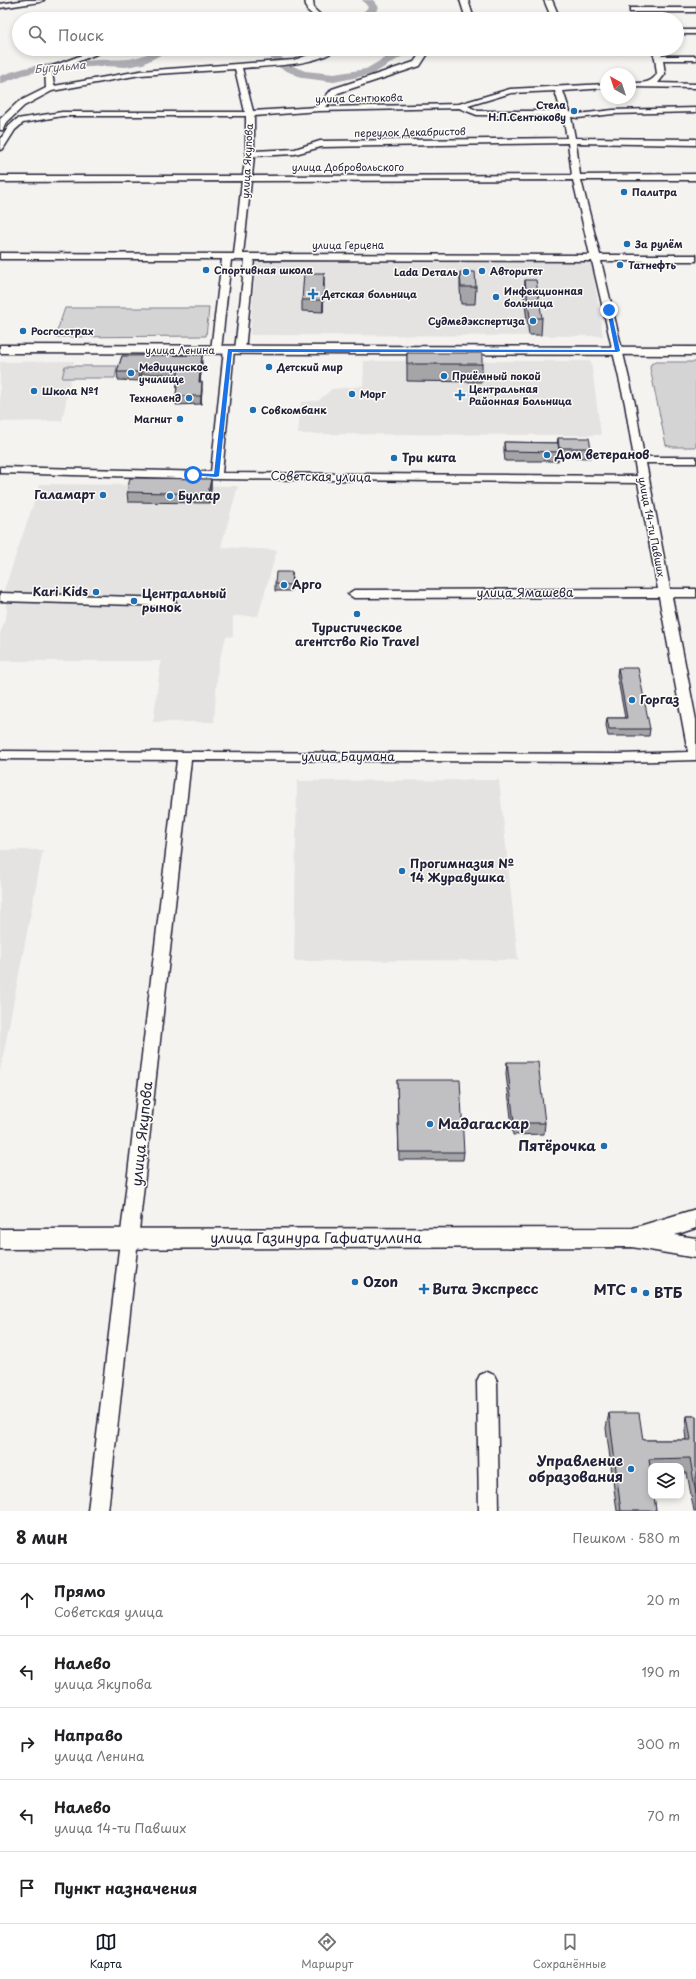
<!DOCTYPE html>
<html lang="ru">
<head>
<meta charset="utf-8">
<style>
	:root { --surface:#fff; --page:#f6f6f6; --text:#202124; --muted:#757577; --line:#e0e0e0; --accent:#111827 }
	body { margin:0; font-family:"Playpen Sans",sans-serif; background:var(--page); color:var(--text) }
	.controls { position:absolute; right:12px; bottom:12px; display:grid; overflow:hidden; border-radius:8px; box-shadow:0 2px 6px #0003 }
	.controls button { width:36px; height:36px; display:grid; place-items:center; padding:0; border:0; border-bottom:1px solid var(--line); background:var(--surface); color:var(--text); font:20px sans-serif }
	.compass { position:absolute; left:600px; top:68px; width:36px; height:36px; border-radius:50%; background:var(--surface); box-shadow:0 2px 6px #0003; rotate:321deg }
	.stop { position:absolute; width:12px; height:12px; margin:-9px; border:3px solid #1a73e8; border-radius:50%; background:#fff }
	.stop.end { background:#1a73e8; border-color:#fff; box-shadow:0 1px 4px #0008 }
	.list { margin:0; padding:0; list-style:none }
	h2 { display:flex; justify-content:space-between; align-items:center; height:52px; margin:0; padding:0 16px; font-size:17px }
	h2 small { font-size:13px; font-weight:400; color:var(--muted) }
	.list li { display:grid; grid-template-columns:26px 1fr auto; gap:12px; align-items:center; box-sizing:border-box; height:72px; padding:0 16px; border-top:1px solid var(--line) }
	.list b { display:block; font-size:15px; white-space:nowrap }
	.list p { margin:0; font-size:13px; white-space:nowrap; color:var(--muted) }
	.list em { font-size:13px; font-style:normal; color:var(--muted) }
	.icon { flex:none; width:22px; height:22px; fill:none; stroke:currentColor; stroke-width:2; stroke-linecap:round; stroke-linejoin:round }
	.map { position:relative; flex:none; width:696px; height:1511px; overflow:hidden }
	.search { position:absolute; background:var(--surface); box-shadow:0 2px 6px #0003; left:12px; right:12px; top:12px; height:44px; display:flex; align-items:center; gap:10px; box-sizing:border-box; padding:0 14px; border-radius:22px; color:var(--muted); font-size:15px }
	.sheet { height:412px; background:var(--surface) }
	nav { display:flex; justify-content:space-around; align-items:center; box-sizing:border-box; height:56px; border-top:1px solid var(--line); background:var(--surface); font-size:11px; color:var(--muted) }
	nav a { display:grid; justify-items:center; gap:2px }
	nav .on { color:var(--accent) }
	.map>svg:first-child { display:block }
	.built { fill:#e4e3e2 }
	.green { fill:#d5d4d5; stroke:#7c7b88 }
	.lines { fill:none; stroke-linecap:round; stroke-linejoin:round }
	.river { fill:#acacb2; fill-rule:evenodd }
	.minor-casing { stroke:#22223b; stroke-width:3 }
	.major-casing { stroke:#22223b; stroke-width:3 }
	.minor { fill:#fdfcf7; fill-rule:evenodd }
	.major { fill:#fdfcf7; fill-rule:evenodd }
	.wall { fill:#a5a4a7; stroke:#22223b }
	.shaded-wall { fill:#868688; stroke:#22223b }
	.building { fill:#c0bfc2; stroke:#22223b }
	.route { fill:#1a73e8 }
	.poi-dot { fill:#1f6fb2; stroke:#fdfcf7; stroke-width:1.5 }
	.labels { text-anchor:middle; stroke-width:3; stroke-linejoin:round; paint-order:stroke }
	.far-street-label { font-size:10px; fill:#22223b; stroke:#fdfcf7 }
	.far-poi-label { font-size:10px; font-weight:bold; fill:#22223b; stroke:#fdfcf7; text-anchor:start }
	.far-water-label { font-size:11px; font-style:italic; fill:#59596b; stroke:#fdfcf7 }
	.poi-label { font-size:12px; font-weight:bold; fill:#22223b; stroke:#fdfcf7; text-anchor:start }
	.street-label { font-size:12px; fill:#22223b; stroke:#fdfcf7 }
	.near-poi-label { font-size:14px; font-weight:bold; fill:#22223b; stroke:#fdfcf7; text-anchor:start }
	.near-street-label { font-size:14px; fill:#22223b; stroke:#fdfcf7 }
</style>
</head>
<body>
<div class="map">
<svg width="696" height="1511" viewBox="0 0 696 1511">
	<rect width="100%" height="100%" fill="#f4f3ef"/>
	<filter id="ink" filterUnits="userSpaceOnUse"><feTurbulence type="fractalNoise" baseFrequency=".025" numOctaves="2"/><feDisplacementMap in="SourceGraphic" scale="8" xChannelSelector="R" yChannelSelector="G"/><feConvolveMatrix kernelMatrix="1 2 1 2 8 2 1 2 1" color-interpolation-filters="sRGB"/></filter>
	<g filter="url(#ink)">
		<path class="built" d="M256 261H591L603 336 250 335Z
			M74 361 62 421 0 422V362Z
			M364 361H591L601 435 298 434 301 402 318 401 332 389 363 386Z
			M40 484 238 486 221 547 277 550 258 616H233V636L226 637 218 665 214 722H153L161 661H0V634L7 612 4 590Z
			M499 780 518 960 294 961 297 781Z
			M0 850H43L0 1072Z"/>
		<path class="green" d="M65 308H209L206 336 55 337Z
			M655 362H696V447H673L666 445 650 368 651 364Z
			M65 366H117L115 378H62Z"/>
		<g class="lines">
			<path class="river" d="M362 0H373L379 7C370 21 363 19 348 19 353 13 363 15 368 7Z
				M157 49H172L143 64 126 67 104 66 44 70 23 75 0 84V76C32 63 64 62 98 60 126 58 130 63 157 49Z
				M262 49H274L288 64 305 71 334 74 366 69 393 53 390 49H402L406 54 373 74 334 82 303 78 280 68Z"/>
			<defs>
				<path id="minor" d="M26 0H44L40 2 0 8V4Z
					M305 0H313L314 9 325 19H317L307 10Z
					M460 0H468L474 19H466Z
					M544 0H552L560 19H552Z
					M630 8H696V12H630Z
					M677 30H696V34H677Z
					M98 49H109L52 72 54 86 140 71 294 60 326 49H336C318 66 267 66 242 68L253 111 317 107 332 89 414 62 423 49H431L420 66 338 93 326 107 459 104 510 89 606 84V88L563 91 570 112 578 114 613 110 696 108V112L613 114 578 118 571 117 575 138 696 139V145L576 143 580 175 696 174V180H581L600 255H696V261H601L635 404 644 457H696V463H646L670 589H696V597H672L696 720V760L619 762 191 760 108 1511H88L177 760 0 759V751L619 754 688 752 659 597 354 598 348 594 354 590 658 589 638 483 216 479 0 473V467L211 472 224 350 229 347 234 350 222 473 637 476 625 404 592 261 254 260 245 350 240 353 235 350 245 260H231L221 350 216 353 211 350 222 259H0V253L234 254 242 181 0 182V176H243L246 154V116H62L23 123 15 130 3 149 0 150V140L9 126 17 119 62 112H245L235 69 140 75 52 91 24 106 5 124 3 130H0V119L18 102 46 88 45 69ZM555 91 561 111H478L468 106 511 93ZM459 108 477 115 563 116 567 138 320 141 295 149 254 151V116L319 111ZM568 143 572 175 252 176 254 156 295 154 321 147ZM573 180 590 255 243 254 251 181Z
					M651 49H659L662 56H696V60H663L665 74 658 83 696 84V88L630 87V83C642 83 650 84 657 74L655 58Z
					M0 593 170 598 176 602 170 606 0 601Z
					M487 1372 494 1375 497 1381 499 1511H479L477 1381 480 1375Z"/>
				<path id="major" d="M0 345 696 347V355L0 353Z
					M696 1209V1228L675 1235 696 1238V1258L632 1247 0 1249V1229L633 1228Z"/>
			</defs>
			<use href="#minor" class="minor-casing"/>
			<use href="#major" class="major-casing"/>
			<use href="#minor" class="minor"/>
			<use href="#major" class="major"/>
		</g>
		<path class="wall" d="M460 272 476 287 475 304H461L460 288Z
			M525 280 542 318 541 335H529L524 297Z
			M324 284 323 312 302 311V300Z
			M407 353 482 364V382L407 381Z
			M122 356 202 363 200 382 202 390 201 404 176 405V396L178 374H142L140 381 118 380 117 372Z
			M558 438 591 448 590 458 559 457 558 461H505L504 452V442L557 443Z
			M211 479V489L209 503 128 502 127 492Z
			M292 572 291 591H275V584Z
			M618 668 650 729 649 736H608L606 725 607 718H625L617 675Z
			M507 1062 545 1123 544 1134 513 1135 506 1074Z
			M397 1080 464 1152 463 1160H399Z
			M609 1413 643 1440H686L685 1431 687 1416H696V1511H694L687 1473H681V1466H651V1473L656 1511H617L606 1428Z"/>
		<path class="shaded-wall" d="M324 273V284L323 312V300Z
			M202 355V363L199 390V382Z
			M141 366 142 374 140 381 139 372Z
			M202 382V390L201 404V396Z
			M211 479V489L209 503 208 494Z
			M292 572V578L291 591V585Z"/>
		<path class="building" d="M460 272H475L476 287H461Z
			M304 273H324L323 300H302Z
			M525 280H536L542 318H530Z
			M407 353H482V364H407Z
			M202 355 199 382H202L201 396H176L179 366H141L139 372H117L122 356Z
			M558 438H589L591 448H559Z
			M504 442 558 443 559 452 505 451Z
			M130 478 211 479 208 494 127 492Z
			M276 572H292L291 585 275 584Z
			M618 668H638L650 729H609L607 718H627Z
			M507 1062H538L545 1123H514Z
			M397 1080H460L464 1152H399Z
			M609 1413H639L643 1440H691L687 1416H696V1494L690 1458 649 1459 651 1475V1496H654L656 1511H621Z"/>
	</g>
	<path class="route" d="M609 309 611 310 620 351 617 352H232L219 476 216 477 191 475 193 473 214 474 228 349 615 350 607 310Z"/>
	<g class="poi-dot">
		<circle cx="574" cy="111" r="4"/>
		<circle cx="624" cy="192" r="4"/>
		<circle cx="627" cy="244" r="4"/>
		<circle cx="620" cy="265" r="4"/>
		<circle cx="206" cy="270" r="4"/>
		<circle cx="482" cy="271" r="4"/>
		<circle cx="466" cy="272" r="4"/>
		<path d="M311 288h4v4h4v4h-4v4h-4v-4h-4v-4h4z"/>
		<circle cx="496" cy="297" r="4"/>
		<circle cx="533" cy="321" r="4"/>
		<circle cx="23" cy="331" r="4"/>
		<circle cx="269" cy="367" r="4"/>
		<circle cx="131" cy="373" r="4"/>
		<circle cx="444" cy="376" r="4"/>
		<circle cx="34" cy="391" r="4"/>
		<circle cx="352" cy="394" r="4"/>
		<path d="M458 389h4v4h4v4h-4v4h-4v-4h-4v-4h4z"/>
		<circle cx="189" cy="398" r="4"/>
		<circle cx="253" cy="410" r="4"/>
		<circle cx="180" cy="419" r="4"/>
		<circle cx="547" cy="455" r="4"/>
		<circle cx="394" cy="458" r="4"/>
		<circle cx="103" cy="495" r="4"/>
		<circle cx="170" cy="496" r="4"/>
		<circle cx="284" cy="585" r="4"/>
		<circle cx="96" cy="592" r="4"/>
		<circle cx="134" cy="601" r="4"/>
		<circle cx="357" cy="614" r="4"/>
		<circle cx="632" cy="700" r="4"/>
		<circle cx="402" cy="871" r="4"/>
		<circle cx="430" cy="1124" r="4"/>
		<circle cx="604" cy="1146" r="4"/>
		<circle cx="355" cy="1282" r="4"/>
		<path d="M422 1283h4v4h4v4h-4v4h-4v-4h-4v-4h4z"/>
		<circle cx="634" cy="1290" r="4"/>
		<circle cx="646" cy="1293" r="4"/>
		<circle cx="631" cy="1469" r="4"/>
	</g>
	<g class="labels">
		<g class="far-street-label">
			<text transform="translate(359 98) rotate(-1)" y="4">улица Сентюкова</text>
			<text transform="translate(410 132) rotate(-1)" y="4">переулок Декабристов</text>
			<text transform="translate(247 161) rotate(-87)" y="4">улица Якупова</text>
			<text x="348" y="171">улица Добровольского</text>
			<text x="348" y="249">улица Герцена</text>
			<text x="180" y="354">улица Ленина</text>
			<text transform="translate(652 527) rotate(79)" y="4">улица 14-ти Павших</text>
		</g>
		<g class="far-poi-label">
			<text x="566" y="109" text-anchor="end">Стела<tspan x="566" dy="12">Н.П.Сентюкову</tspan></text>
			<text x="632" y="196">Палитра</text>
			<text x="635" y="248">За рулём</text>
			<text x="628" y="269">Татнефть</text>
			<text x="214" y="274">Спортивная школа</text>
			<text x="490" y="275">Авторитет</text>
			<text x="458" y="276" text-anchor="end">Lada Dеталь</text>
			<text x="504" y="295">Инфекционная<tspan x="504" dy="12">больница</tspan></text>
			<text x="322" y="298">Детская больница</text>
			<text x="525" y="325" text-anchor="end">Судмедэкспертиза</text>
			<text x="31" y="335">Росгосстрах</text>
			<text x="139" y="371">Медицинское<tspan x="139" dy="12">училище</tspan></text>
			<text x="277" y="371">Детский мир</text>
			<text x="452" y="380">Приёмный покой</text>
			<text x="469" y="393">Центральная<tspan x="469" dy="12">Районная Больница</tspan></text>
			<text x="42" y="395">Школа №1</text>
			<text x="360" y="398">Морг</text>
			<text x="181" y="402" text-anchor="end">Техноленд</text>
			<text x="261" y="414">Совкомбанк</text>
			<text x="172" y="423" text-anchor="end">Магнит</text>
		</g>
		<g class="far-water-label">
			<text transform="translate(60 67) rotate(-5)" y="4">Бугульма</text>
		</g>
		<g class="poi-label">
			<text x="555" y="459">Дом ветеранов</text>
			<text x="402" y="462">Три кита</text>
			<text x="95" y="499" text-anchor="end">Галамарт</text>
			<text x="178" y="500">Булгар</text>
			<text x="292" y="589">Арго</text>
			<text x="88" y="596" text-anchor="end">Kari Kids</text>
			<text x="142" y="598">Центральный<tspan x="142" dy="14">рынок</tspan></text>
			<text x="357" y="632" text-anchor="middle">Туристическое<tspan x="357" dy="14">агентство Rio Travel</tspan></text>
			<text x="640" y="704">Горгаз</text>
			<text x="410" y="868">Прогимназия №<tspan x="410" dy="14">14 Журавушка</tspan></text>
		</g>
		<g class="street-label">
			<text transform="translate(321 477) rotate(1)" y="4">Советская улица</text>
			<text x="525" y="597">улица Ямашева</text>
			<text x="348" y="761">улица Баумана</text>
		</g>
		<g class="near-poi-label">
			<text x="438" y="1129">Мадагаскар</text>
			<text x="596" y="1151" text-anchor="end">Пятёрочка</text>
			<text x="363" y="1287">Ozon</text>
			<text x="432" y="1294">Вита Экспресс</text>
			<text x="626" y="1295" text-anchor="end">МТС</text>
			<text x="654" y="1298">ВТБ</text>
			<text x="623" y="1466" text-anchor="end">Управление<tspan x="623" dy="16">образования</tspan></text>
		</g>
		<g class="near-street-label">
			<text transform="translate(142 1134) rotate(-84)" y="5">улица Якупова</text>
			<text x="316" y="1243">улица Газинура Гафиатуллина</text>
		</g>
	</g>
</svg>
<div class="controls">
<button><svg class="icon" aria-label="layers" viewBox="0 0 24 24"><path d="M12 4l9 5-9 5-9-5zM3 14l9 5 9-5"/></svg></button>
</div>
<svg class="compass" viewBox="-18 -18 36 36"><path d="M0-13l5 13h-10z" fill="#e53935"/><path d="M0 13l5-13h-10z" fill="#757577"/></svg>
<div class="stop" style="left:193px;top:475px"></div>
<div class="stop end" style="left:609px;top:310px"></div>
<div class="search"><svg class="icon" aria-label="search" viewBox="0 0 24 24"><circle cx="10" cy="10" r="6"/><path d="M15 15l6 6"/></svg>Поиск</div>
</div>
<section class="sheet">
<h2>8 мин<small>Пешком · 580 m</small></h2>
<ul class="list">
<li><svg class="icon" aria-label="ahead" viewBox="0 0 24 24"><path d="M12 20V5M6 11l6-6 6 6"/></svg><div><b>Прямо</b><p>Советская улица</p></div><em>20 m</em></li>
<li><svg class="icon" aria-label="left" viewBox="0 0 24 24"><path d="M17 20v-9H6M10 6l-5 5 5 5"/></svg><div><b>Налево</b><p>улица Якупова</p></div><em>190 m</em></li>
<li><svg class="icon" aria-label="right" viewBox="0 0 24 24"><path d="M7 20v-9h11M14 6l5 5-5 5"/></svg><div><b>Направо</b><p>улица Ленина</p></div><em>300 m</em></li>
<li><svg class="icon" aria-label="left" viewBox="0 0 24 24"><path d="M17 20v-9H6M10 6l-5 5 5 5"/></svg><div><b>Налево</b><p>улица 14-ти Павших</p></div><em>70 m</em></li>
<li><svg class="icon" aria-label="arrive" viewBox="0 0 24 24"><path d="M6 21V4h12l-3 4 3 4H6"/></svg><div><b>Пункт назначения</b></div></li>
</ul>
</section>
<nav>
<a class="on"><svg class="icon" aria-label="map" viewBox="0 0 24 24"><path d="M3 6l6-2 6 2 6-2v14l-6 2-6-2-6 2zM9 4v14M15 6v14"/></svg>Карта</a>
<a><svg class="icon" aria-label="directions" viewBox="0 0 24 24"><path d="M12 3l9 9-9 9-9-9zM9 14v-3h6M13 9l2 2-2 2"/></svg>Маршрут</a>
<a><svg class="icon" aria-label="saved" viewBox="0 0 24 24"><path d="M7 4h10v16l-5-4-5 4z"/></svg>Сохранённые</a>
</nav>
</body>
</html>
